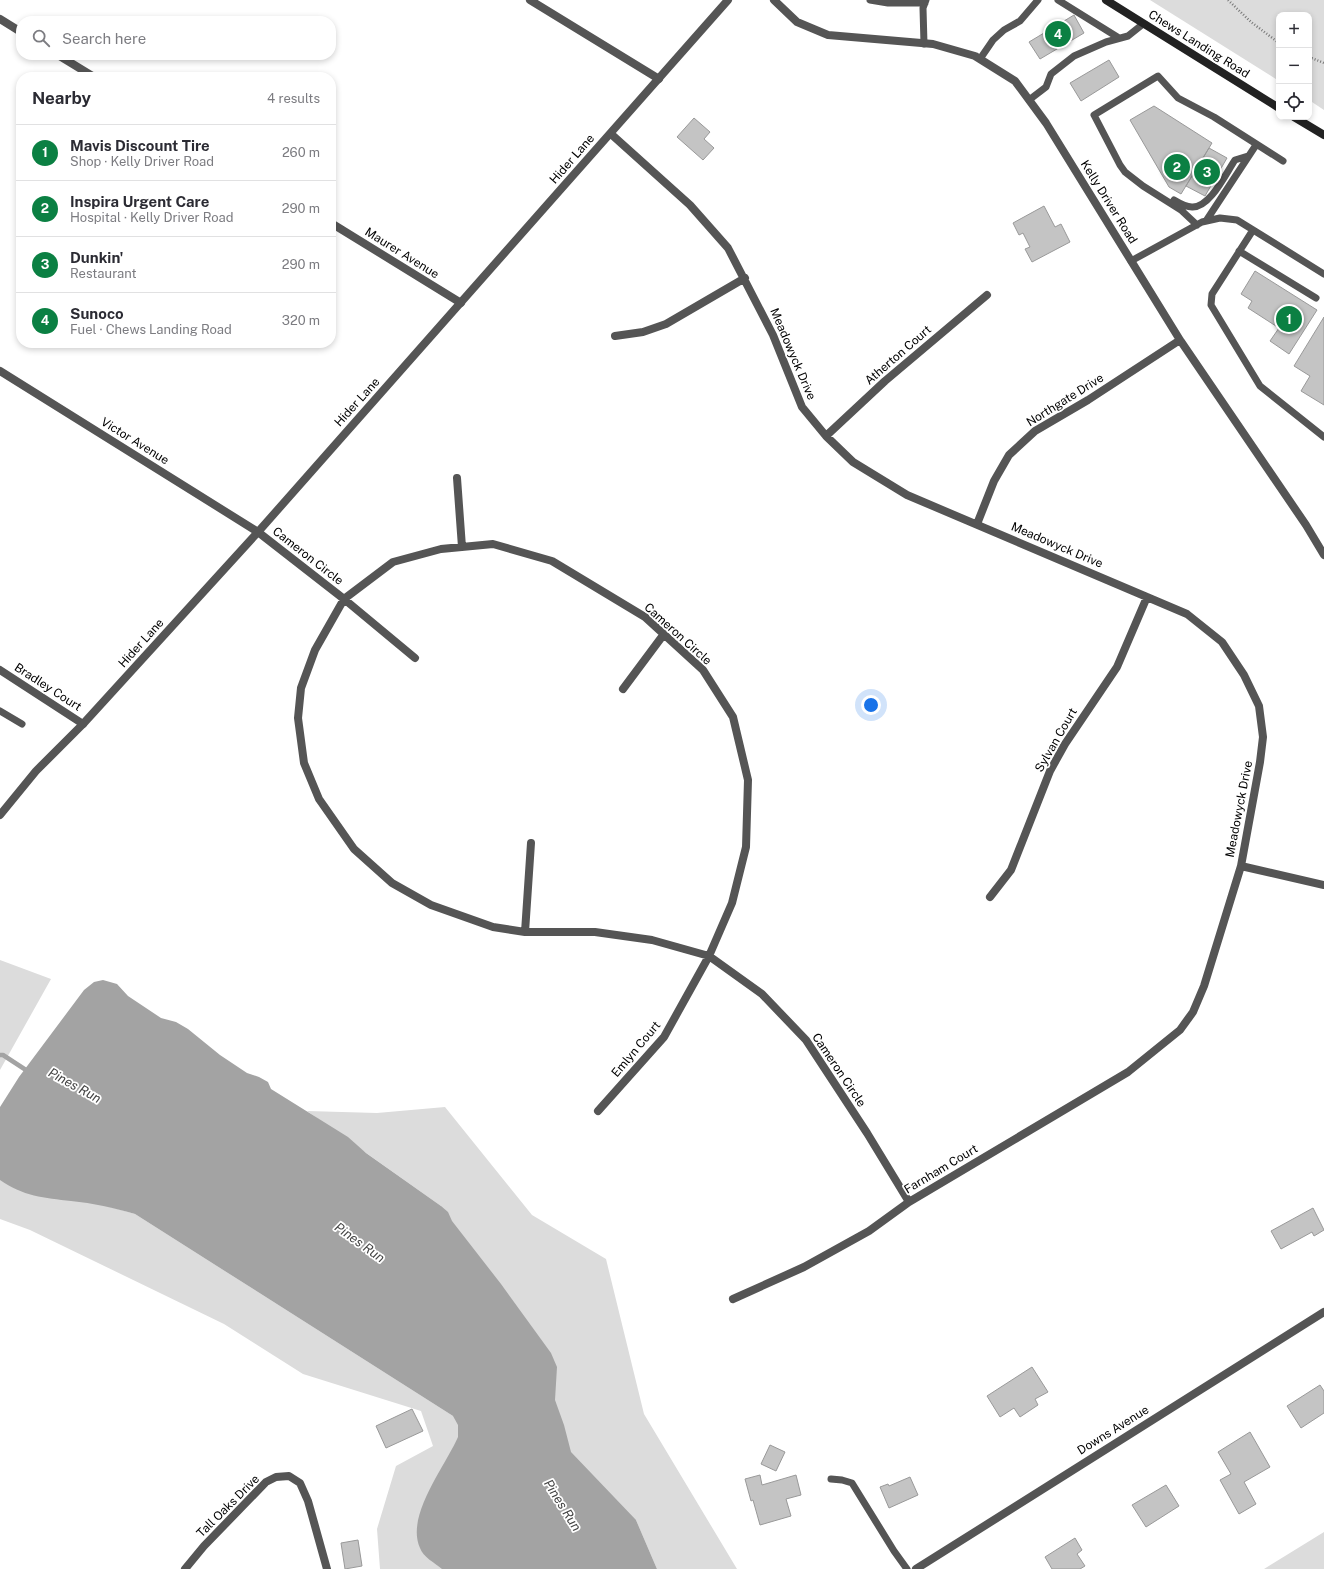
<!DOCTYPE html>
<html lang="en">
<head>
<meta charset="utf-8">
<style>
	:root { --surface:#fff; --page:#f2f2f3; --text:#2b2b33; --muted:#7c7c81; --line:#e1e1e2; --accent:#0b8043 }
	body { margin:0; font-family:"Public Sans",sans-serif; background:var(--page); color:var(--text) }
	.controls { position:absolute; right:12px; top:12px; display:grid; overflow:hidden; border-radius:8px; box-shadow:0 2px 6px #0003 }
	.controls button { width:36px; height:36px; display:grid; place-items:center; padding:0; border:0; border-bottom:1px solid var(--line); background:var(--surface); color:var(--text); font:20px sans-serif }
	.you { position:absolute; left:871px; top:705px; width:14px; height:14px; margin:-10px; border:3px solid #fff; border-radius:50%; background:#1a73e8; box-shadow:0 0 0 6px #1a73e833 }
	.badge { display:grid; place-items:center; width:26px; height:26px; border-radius:50%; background:var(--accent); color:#fff; font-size:13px; font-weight:700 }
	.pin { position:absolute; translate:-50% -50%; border:2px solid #fff; box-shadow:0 1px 4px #0006 }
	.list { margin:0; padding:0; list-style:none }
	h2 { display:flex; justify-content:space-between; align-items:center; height:52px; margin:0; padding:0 16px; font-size:17px }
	h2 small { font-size:13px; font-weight:400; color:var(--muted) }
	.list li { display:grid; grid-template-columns:26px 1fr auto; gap:12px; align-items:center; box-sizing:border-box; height:56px; padding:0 16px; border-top:1px solid var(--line) }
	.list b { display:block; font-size:15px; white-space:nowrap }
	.list p { margin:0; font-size:13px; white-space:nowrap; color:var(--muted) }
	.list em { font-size:13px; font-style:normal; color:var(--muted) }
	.icon { flex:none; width:22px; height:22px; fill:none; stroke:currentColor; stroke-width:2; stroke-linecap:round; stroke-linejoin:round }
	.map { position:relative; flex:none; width:1324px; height:1569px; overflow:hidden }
	.search { position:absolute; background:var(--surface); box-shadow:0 2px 6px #0003; left:16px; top:16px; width:320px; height:44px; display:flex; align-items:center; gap:10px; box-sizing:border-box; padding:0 14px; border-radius:16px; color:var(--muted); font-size:15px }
	.panel { position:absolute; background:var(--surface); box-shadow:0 2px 6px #0003; left:16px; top:72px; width:320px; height:276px; border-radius:16px }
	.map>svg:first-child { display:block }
	.green { fill:#dcdcdc }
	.water { fill:#a3a3a3 }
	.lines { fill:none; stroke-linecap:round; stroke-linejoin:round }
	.stream { stroke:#a3a3a3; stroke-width:4.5 }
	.building { fill:#c4c4c4; stroke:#999 }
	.path { stroke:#777; stroke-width:2.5; stroke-dasharray:1 2; stroke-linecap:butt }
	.service { stroke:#555; stroke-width:7 }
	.minor { stroke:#555; stroke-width:8 }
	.tertiary { stroke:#555; stroke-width:8 }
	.secondary { stroke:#222; stroke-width:8 }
	.labels { text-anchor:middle; stroke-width:3.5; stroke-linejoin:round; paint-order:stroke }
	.street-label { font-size:12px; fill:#000; stroke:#fff }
	.water-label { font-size:13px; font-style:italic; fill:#444; stroke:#fff }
</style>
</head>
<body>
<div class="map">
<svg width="1324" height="1569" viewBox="0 0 1324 1569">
	<rect width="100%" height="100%" fill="#fff"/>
	<path class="green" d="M1150 0H1324V110L1309 100V15H1279V81Z
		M0 960 51 979 0 1070Z
		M445 1107 532 1215 606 1259 644 1414 737 1569H657L636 1520 446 1569H380L377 1529 396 1466 433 1446 421 1411 303 1374 224 1324 30 1230 0 1219V1175L135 1214 453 1416 441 1206 307 1111 377 1113Z
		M1324 1532V1569H1264Z"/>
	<path class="water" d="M103 980 117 984 128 996 161 1018 176 1022 188 1029 220 1055 247 1073 259 1077 268 1082 271 1089 348 1137 366 1153 441 1206 448 1212 452 1221 501 1284 551 1353 557 1367 555 1400 564 1425 571 1452 636 1520 657 1569H442C435 1563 423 1557 420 1548 405 1516 446 1465 458 1437V1425L453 1416 135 1214C114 1208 93 1203 71 1201 45 1198 22 1196 0 1180V1107L19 1077 84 990 94 982Z"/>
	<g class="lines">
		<path class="stream" d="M0 1055H3L29 1072"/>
	</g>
	<path class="building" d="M1074 15 1084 33 1040 59 1029 42Z
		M1109 60 1119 77 1081 101 1070 83Z
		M1154 106 1212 143 1181 194 1169 187 1130 120Z
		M694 118 710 132 704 139 714 148 703 160 677 137Z
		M1209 148 1227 158 1205 196 1186 186Z
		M1044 206 1055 227 1061 224 1070 242 1032 262 1025 249 1030 247 1023 233 1019 235 1013 223Z
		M1255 271 1317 310 1289 354 1270 341 1279 328 1248 308 1252 301 1241 294Z
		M1324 317V405L1301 391 1310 376 1294 366Z
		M1313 1208 1324 1230 1314 1236 1312 1232 1281 1249 1271 1231Z
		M1032 1367 1048 1392 1035 1399 1038 1405 1020 1417 1014 1408 1000 1417 987 1396Z
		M1320 1385 1324 1391V1413L1301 1428 1287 1406Z
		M412 1409 423 1431 386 1448 376 1426Z
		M1250 1432 1270 1467 1244 1482 1256 1504 1239 1514 1220 1480 1231 1474 1218 1452Z
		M770 1445 785 1452 776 1471 761 1464Z
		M760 1475 762 1485 796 1475 801 1495 786 1499 791 1516 760 1525 753 1500 751 1501 745 1479Z
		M910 1477 918 1495 889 1508 880 1487 888 1484 889 1486Z
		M1166 1485 1179 1506 1146 1527 1132 1505Z
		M1075 1538 1082 1550 1077 1554 1085 1566 1080 1569H1052L1045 1557Z
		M358 1540 362 1566 345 1569 341 1543Z"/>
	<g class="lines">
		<path class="path" d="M1228 0 1251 22 1279 43
			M1309 57 1324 63"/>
		<path class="service" d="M870 0 888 3H925
			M1058 0 1119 38
			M924 44 923 8 926 0
			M980 59 993 40 1004 30 1020 21 1038 0
			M1029 100 1046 87 1051 74 1074 56 1106 42 1128 36 1143 24
			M1174 200C1179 203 1186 207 1192 207 1210 208 1226 173 1235 160L1248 156
			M1206 221 1256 145
			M1197 225 1181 210 1143 186 1125 172 1120 165 1094 115 1158 76 1178 98 1214 117 1283 161
			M1253 230 1212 294 1211 305 1260 386 1324 437
			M1239 251 1316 298
			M1131 261 1202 222 1220 218 1237 220 1324 274
			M0 711 22 724
			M831 1479 842 1480 852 1483 894 1551 907 1569"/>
		<path class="minor" d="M530 0 659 79
			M774 0 797 22 828 35 933 44 975 56 1015 81 1046 123 1180 340 1306 525 1324 555
			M0 19 21 32
			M58 55 94 77
			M611 134 690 205 728 248 773 335 802 407 826 436 853 462 907 495 1187 614 1222 642 1244 675 1259 706 1263 737 1260 762 1241 866 1204 986 1193 1012 1180 1030 1128 1072 909 1202 869 1231 804 1267 733 1299
			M331 223 461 303
			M615 336 643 332 666 324 745 278
			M0 371 258 532 344 599 415 658
			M826 436 885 381 987 295
			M457 478 462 547
			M977 524 994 481 1009 455 1035 431 1088 400 1180 340
			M0 670 83 724
			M623 689 664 634
			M1241 866 1324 885
			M990 897 1011 870 1050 771 1065 744 1117 667 1147 597
			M525 932 531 843
			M598 1111 664 1037 709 956 732 903 746 847 748 780 733 717 703 670 645 617 552 561 493 544 441 549 393 562 344 599 315 650 301 688 298 718 304 763 319 799 354 849 392 883 431 905 493 927 525 932H595L652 940 709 956 762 994 806 1040 867 1133 909 1202
			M185 1569 204 1546 266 1482 276 1477 289 1476 300 1483 308 1501 327 1569
			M916 1569 1324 1312"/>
		<path class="tertiary" d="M0 815 36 771 83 724 258 532 728 0"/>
		<path class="secondary" d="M1106 0 1279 108
			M1294 117 1324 135"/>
	</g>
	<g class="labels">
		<g class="street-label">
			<text transform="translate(1199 44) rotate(32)" y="4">Chews Landing Road</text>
			<text transform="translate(572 159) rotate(-49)" y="4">Hider Lane</text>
			<text transform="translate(1109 202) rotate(58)" y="4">Kelly Driver Road</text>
			<text transform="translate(402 253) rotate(32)" y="4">Maurer Avenue</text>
			<text transform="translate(793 354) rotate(67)" y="4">Meadowyck Drive</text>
			<text transform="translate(898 355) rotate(-41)" y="4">Atherton Court</text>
			<text transform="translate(1065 400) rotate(-32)" y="4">Northgate Drive</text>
			<text transform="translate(357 402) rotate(-48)" y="4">Hider Lane</text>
			<text transform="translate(135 441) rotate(32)" y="4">Victor Avenue</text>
			<text transform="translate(1057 545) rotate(23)" y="4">Meadowyck Drive</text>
			<text transform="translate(308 556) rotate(38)" y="4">Cameron Circle</text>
			<text transform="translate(678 634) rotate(42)" y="4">Cameron Circle</text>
			<text transform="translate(141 643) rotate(-48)" y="4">Hider Lane</text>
			<text transform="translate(48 687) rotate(33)" y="4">Bradley Court</text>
			<text transform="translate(1056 740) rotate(-60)" y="4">Sylvan Court</text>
			<text transform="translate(1239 809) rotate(-79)" y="4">Meadowyck Drive</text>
			<text transform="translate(636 1049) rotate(-50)" y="4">Emlyn Court</text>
			<text transform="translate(839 1070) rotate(56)" y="4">Cameron Circle</text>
			<text transform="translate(941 1169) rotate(-31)" y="4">Farnham Court</text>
			<text transform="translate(1113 1430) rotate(-32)" y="4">Downs Avenue</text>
			<text transform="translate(228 1506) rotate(-45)" y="4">Tall Oaks Drive</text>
		</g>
		<g class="water-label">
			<text transform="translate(75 1085) rotate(29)" y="5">Pines Run</text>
			<text transform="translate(360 1242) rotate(36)" y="5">Pines Run</text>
			<text transform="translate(563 1505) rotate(58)" y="5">Pines Run</text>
		</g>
	</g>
</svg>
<div class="controls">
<button>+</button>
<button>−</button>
<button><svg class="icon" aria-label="locate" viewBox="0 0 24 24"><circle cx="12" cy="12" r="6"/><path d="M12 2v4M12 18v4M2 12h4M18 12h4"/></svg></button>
</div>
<div class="you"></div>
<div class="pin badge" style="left:1289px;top:319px">1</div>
<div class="pin badge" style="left:1177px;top:167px">2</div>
<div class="pin badge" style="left:1207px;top:172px">3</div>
<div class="pin badge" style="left:1058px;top:34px">4</div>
<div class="search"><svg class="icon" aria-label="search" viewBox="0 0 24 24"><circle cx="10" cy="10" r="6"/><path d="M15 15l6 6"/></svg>Search here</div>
<section class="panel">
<h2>Nearby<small>4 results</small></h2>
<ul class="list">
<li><span class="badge">1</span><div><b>Mavis Discount Tire</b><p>Shop · Kelly Driver Road</p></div><em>260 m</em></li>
<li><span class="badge">2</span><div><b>Inspira Urgent Care</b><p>Hospital · Kelly Driver Road</p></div><em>290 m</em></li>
<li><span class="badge">3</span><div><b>Dunkin'</b><p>Restaurant</p></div><em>290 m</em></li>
<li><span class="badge">4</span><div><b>Sunoco</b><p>Fuel · Chews Landing Road</p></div><em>320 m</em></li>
</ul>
</section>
</div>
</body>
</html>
